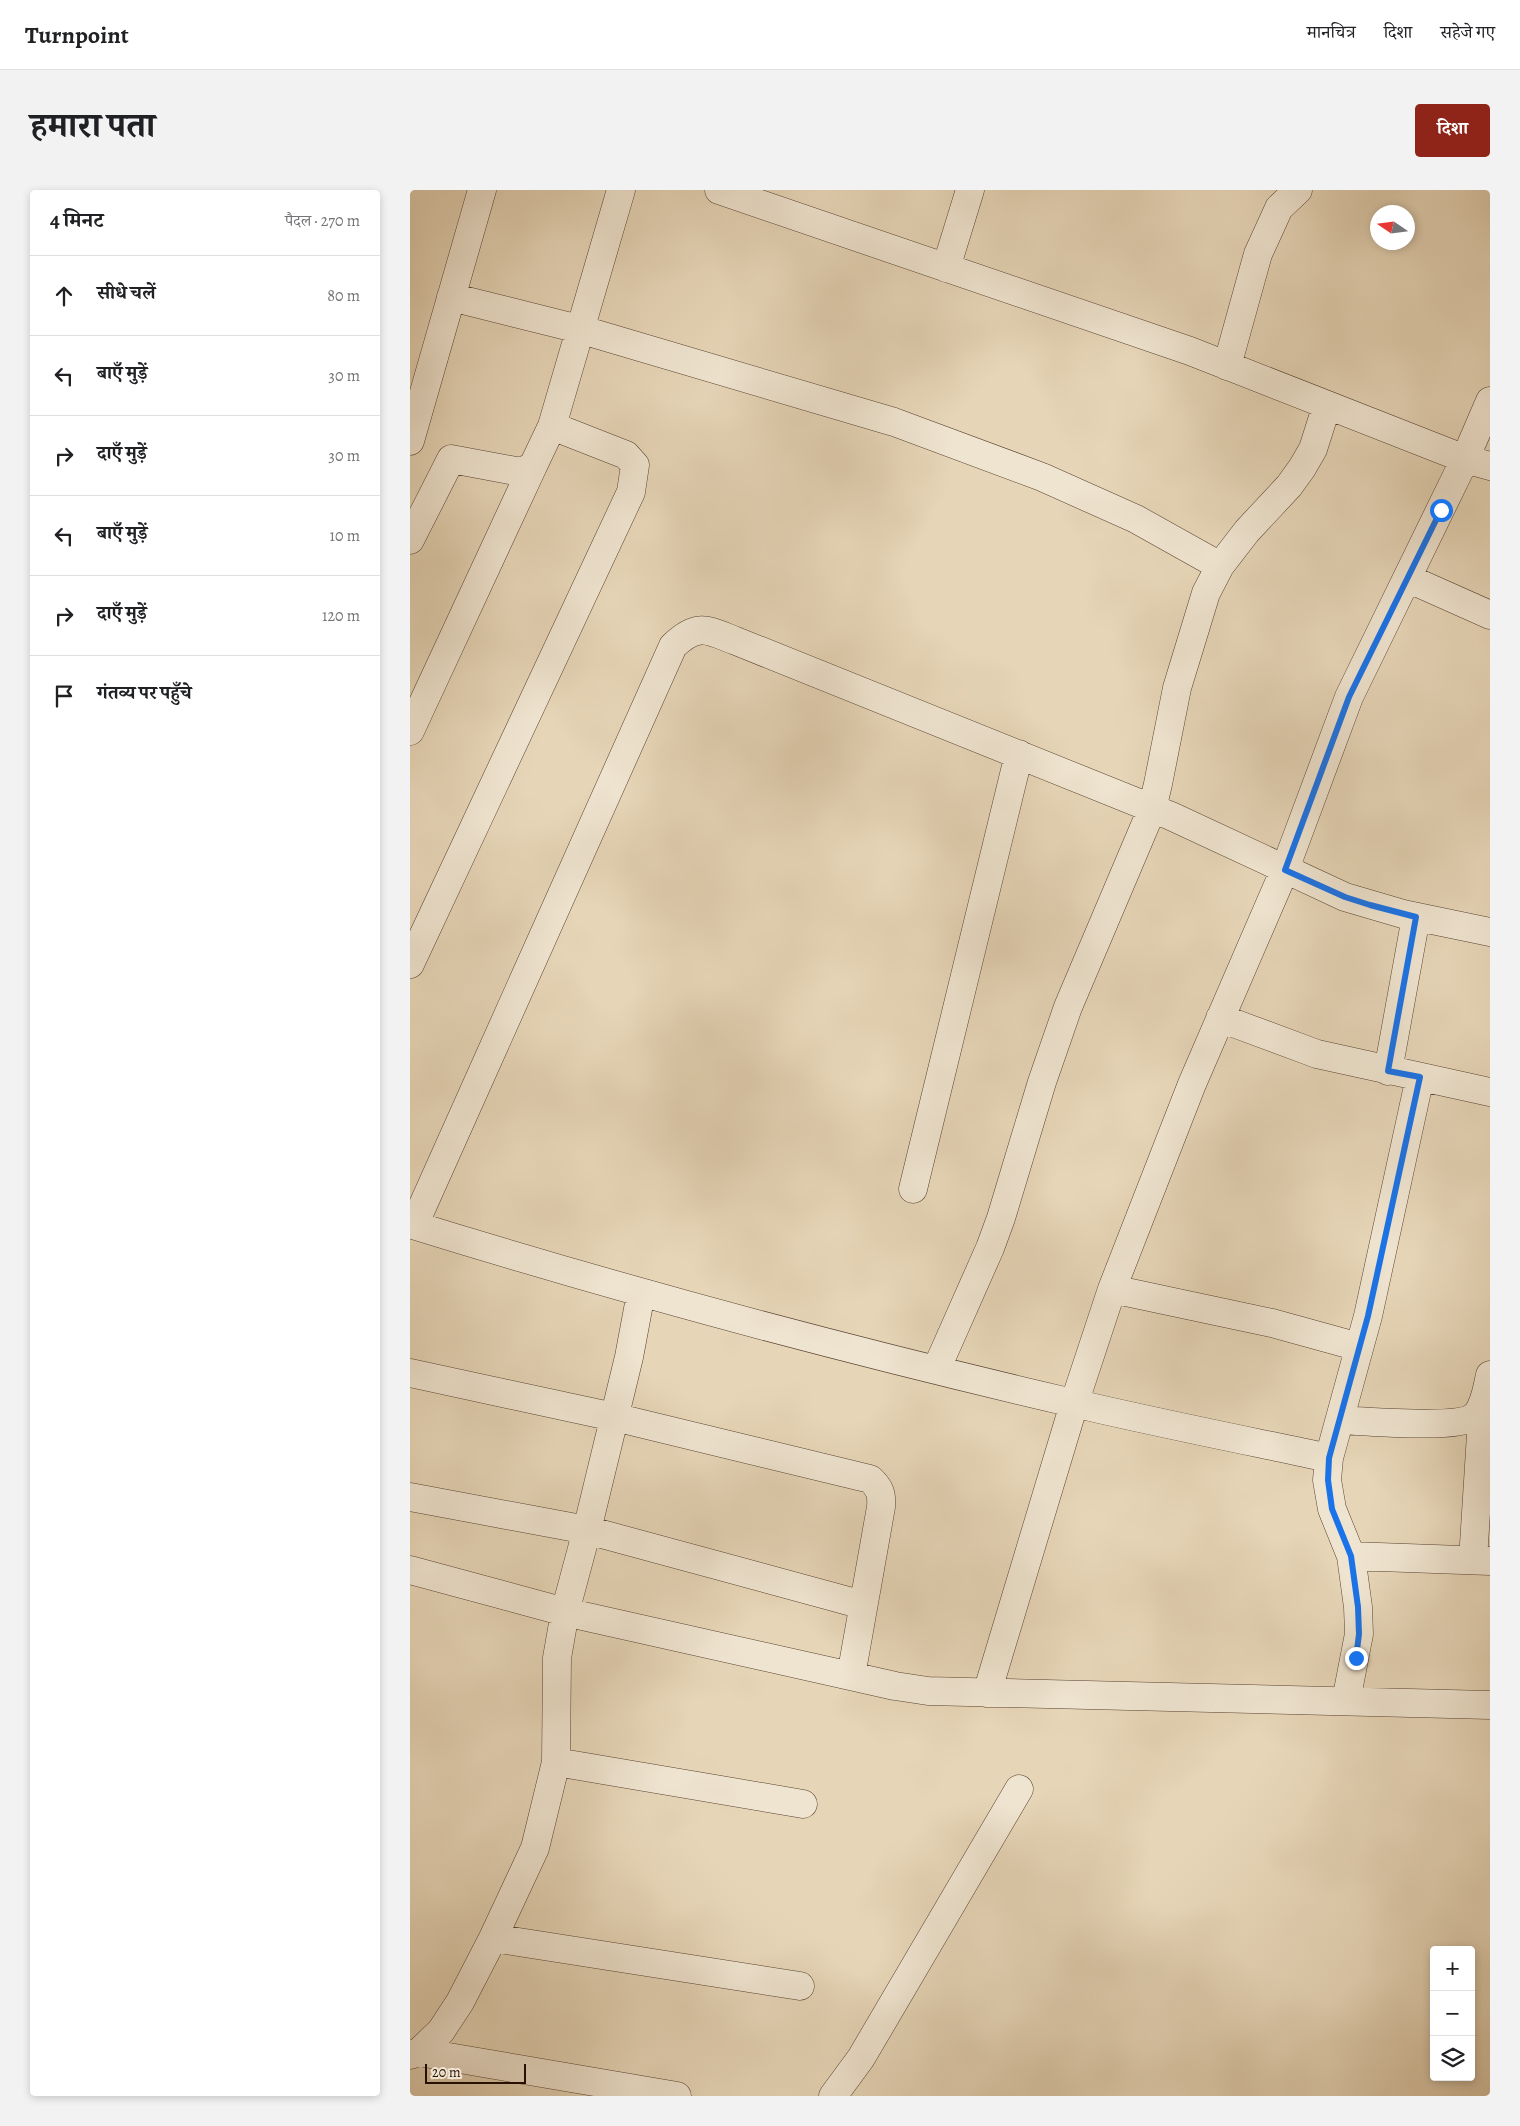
<!DOCTYPE html>
<html lang="hi">
<head>
<meta charset="utf-8">
<style>
	:root { --surface:#fff; --page:#f2f2f2; --text:#202124; --muted:#757577; --line:#e0e0e0; --accent:#8f2418 }
	body { margin:0; font-family:Alegreya,"Noto Serif Devanagari",serif; background:var(--page); color:var(--text) }
	.controls { position:absolute; right:15px; bottom:15px; display:grid; overflow:hidden; border-radius:5px; box-shadow:0 2px 8px #0003 }
	.controls button { width:45px; height:45px; display:grid; place-items:center; padding:0; border:0; border-bottom:1px solid var(--line); background:var(--surface); color:var(--text); font:25px sans-serif }
	.compass { position:absolute; left:960px; top:15px; width:45px; height:45px; border-radius:50%; background:var(--surface); box-shadow:0 2px 8px #0003; rotate:283deg }
	.scale { position:absolute; left:15px; bottom:12px; width:101px; box-sizing:border-box; padding-left:5px; border:2px solid #281103; border-top:0; font-size:14px; line-height:18px; white-space:nowrap; color:#281103; -webkit-text-stroke:4px #efe4d0; paint-order:stroke }
	.stop { position:absolute; width:15px; height:15px; margin:-11px; border:4px solid #1a73e8; border-radius:50%; background:#fff }
	.stop.end { background:#1a73e8; border-color:#fff; box-shadow:0 1px 5px #0008 }
	.list { margin:0; padding:0; list-style:none }
	h2 { display:flex; justify-content:space-between; align-items:center; height:65px; margin:0; padding:0 20px; font-size:21px }
	h2 small { font-size:16px; font-weight:400; color:var(--muted) }
	.list li { display:grid; grid-template-columns:32px 1fr auto; gap:15px; align-items:center; box-sizing:border-box; height:80px; padding:0 20px; border-top:1px solid var(--line) }
	.list b { display:block; font-size:19px; white-space:nowrap }
	.list em { font-size:16px; font-style:normal; color:var(--muted) }
	.icon { flex:none; width:28px; height:28px; fill:none; stroke:currentColor; stroke-width:2; stroke-linecap:round; stroke-linejoin:round }
	.map { position:relative; flex:none; width:1080px; height:1906px; overflow:hidden; border-radius:5px }
	header { display:flex; align-items:center; gap:30px; box-sizing:border-box; height:70px; padding:0 25px; background:var(--surface); border-bottom:1px solid var(--line) }
	header strong { font-size:24px }
	nav { display:flex; gap:28px; margin-inline-start:auto; font-size:18px }
	.intro { display:flex; align-items:center; justify-content:space-between; box-sizing:border-box; height:120px; padding:0 30px }
	h1 { margin:0; font-size:35px }
	.button { padding:12px 22px; border-radius:5px; background:var(--accent); color:#fff; font-size:18px; font-weight:700 }
	main { display:flex; gap:30px; padding:0 30px }
	aside { flex:1; background:var(--surface); border-radius:5px; box-shadow:0 2px 8px #0003 }
	.map>svg:first-child { display:block }
	.lines { fill:none; stroke-linecap:round; stroke-linejoin:round }
	.minor-casing { stroke:#584230; stroke-width:29 }
	.minor { stroke:#efe4d0; stroke-width:28 }
	.route { stroke:#1a73e8; stroke-width:6 }
</style>
</head>
<body>
<header>
<strong>Turnpoint</strong>
<nav><a>मानचित्र</a><a>दिशा</a><a>सहेजे गए</a></nav>
</header>
<div class="intro"><h1>हमारा पता</h1><a class="button">दिशा</a></div>
<main>
<aside>
<h2>4 मिनट<small>पैदल · 270 m</small></h2>
<ul class="list">
<li><svg class="icon" aria-label="ahead" viewBox="0 0 24 24"><path d="M12 20V5M6 11l6-6 6 6"/></svg><div><b>सीधे चलें</b></div><em>80 m</em></li>
<li><svg class="icon" aria-label="left" viewBox="0 0 24 24"><path d="M17 20v-9H6M10 6l-5 5 5 5"/></svg><div><b>बाएँ मुड़ें</b></div><em>30 m</em></li>
<li><svg class="icon" aria-label="right" viewBox="0 0 24 24"><path d="M7 20v-9h11M14 6l5 5-5 5"/></svg><div><b>दाएँ मुड़ें</b></div><em>30 m</em></li>
<li><svg class="icon" aria-label="left" viewBox="0 0 24 24"><path d="M17 20v-9H6M10 6l-5 5 5 5"/></svg><div><b>बाएँ मुड़ें</b></div><em>10 m</em></li>
<li><svg class="icon" aria-label="right" viewBox="0 0 24 24"><path d="M7 20v-9h11M14 6l5 5-5 5"/></svg><div><b>दाएँ मुड़ें</b></div><em>120 m</em></li>
<li><svg class="icon" aria-label="arrive" viewBox="0 0 24 24"><path d="M6 21V4h12l-3 4 3 4H6"/></svg><div><b>गंतव्य पर पहुँचे</b></div></li>
</ul>
</aside>
<div class="map">
<svg width="1080" height="1906" viewBox="0 0 1080 1906">
	<rect width="100%" height="100%" fill="#e6d5b7"/>
	<filter id="stains"><feTurbulence type="fractalNoise" baseFrequency=".004" numOctaves="4"/><feColorMatrix values="0 0 0 0 .2 0 0 0 0 .09 0 0 0 0 .02 0 0 0 .5 -.17"/></filter>
	<radialGradient id="worn" r=".72"><stop offset=".6" stop-color="#630" stop-opacity="0"/><stop offset="1" stop-color="#630" stop-opacity=".3"/></radialGradient>
	<g class="lines">
		<defs>
			<path id="minor" d="M309 0 780 161 1055 269 1080 276
				M536 78 560 0
				M41 107 169 139 484 232 632 287 726 329 810 376
				M817 176 848 64 869 18 888 0
				M0 251 72 0
				M0 350 41 269 111 282 123 276 142 236 211 0
				M997 388 1080 425
				M0 541 123 276
				M0 774 221 302 225 275 216 265 142 236
				M810 828 907 864 1080 902
				M978 881 1006 727
				M503 999 609 564
				M0 1034C219 1102 440 1161 663 1213 748 1233 834 1250 919 1268
				M4 1035 263 456C288 432 297 440 326 451L761 626 935 707 993 724 1080 742
				M702 1099 862 1133 949 1157
				M526 1180 580 1058 591 1028 632 892 658 817 742 619 748 594 767 498 796 403 810 376 837 341 879 296 892 278 903 259 917 215
				M0 1183 204 1227 460 1289C470 1298 472 1304 471 1317L441 1486
				M930 1230C955 1231 1051 1240 1066 1225 1075 1215 1077 1198 1080 1185
				M0 1307 177 1340 453 1415
				M941 1366 1080 1371
				M1063 1370 1073 1213
				M0 1380 155 1422 485 1496 518 1501 1080 1515
				M577 1503 664 1214 702 1099 782 894 875 679 939 507 1055 269 1080 211
				M936 1511 949 1444 948 1417 941 1366 922 1319 917 1290 919 1268 958 1126 1010 887
				M146 1572 393 1614
				M83 1748 390 1796
				M9 1862 267 1906
				M0 1865 9 1862 31 1841 50 1812 83 1748 125 1658 146 1572 147 1468 155 1422 177 1340 219 1167 231 1103
				M423 1906 451 1868 609 1599"/>
		</defs>
		<use href="#minor" class="minor-casing"/>
		<use href="#minor" class="minor"/>
	</g>
	<g class="lines">
		<path class="route" d="M946 1468 949 1444 948 1417 941 1366 922 1319 918 1290 919 1268 958 1126 1010 887 978 881 1006 727 960 715 935 707 875 680 939 507 1031 320"/>
	</g>
	<rect width="100%" height="100%" filter="url(#stains)"/>
	<rect width="100%" height="100%" fill="url(#worn)"/>
</svg>
<div class="controls">
<button>+</button>
<button>−</button>
<button><svg class="icon" aria-label="layers" viewBox="0 0 24 24"><path d="M12 4l9 5-9 5-9-5zM3 14l9 5 9-5"/></svg></button>
</div>
<svg class="compass" viewBox="-18 -18 36 36"><path d="M0-13l5 13h-10z" fill="#e53935"/><path d="M0 13l5-13h-10z" fill="#757577"/></svg>
<div class="scale">20 m</div>
<div class="stop" style="left:1031px;top:320px"></div>
<div class="stop end" style="left:946px;top:1468px"></div>
</div>
</main>
</body>
</html>
